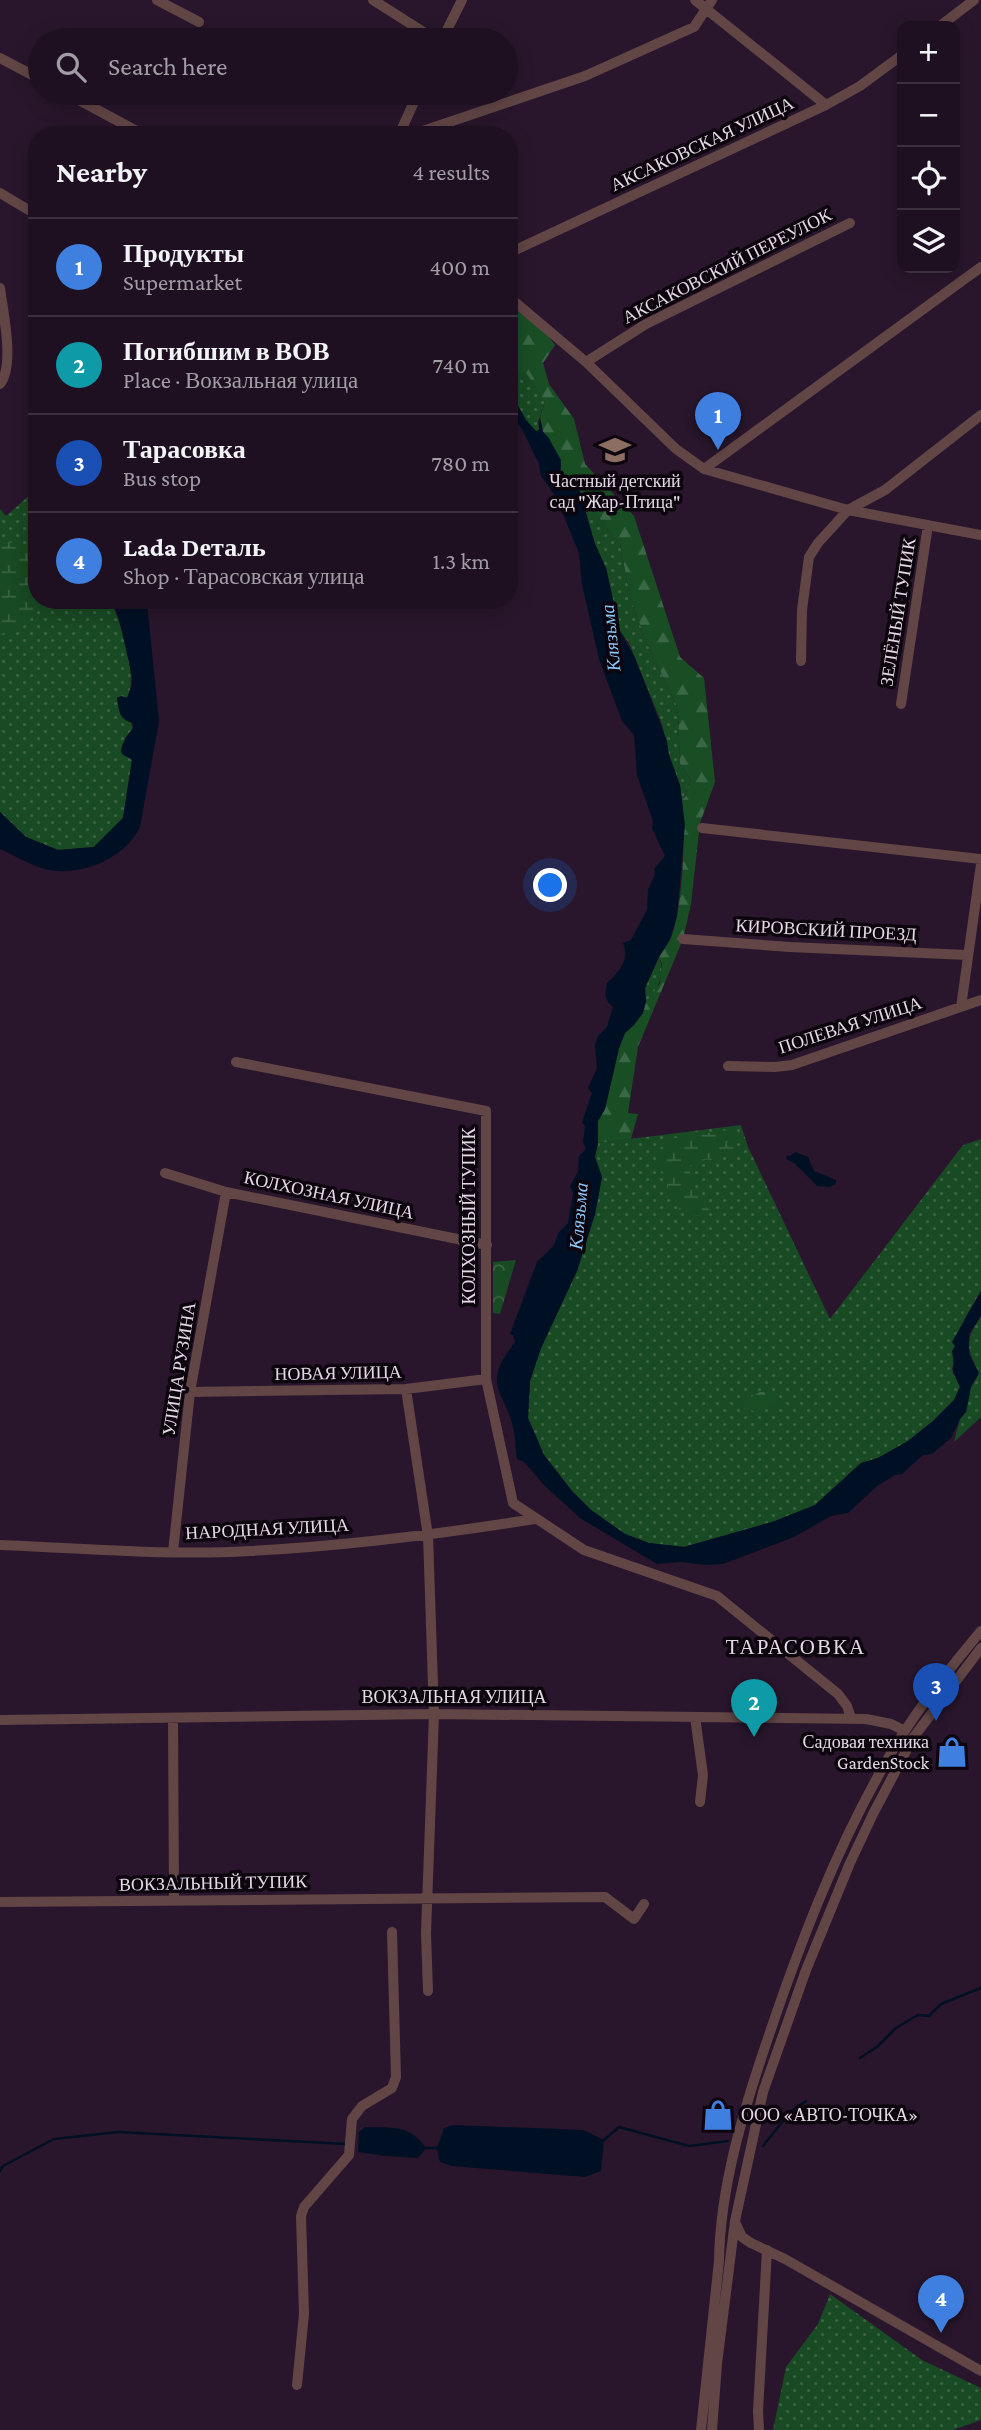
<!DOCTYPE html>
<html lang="en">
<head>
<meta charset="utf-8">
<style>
	:root { --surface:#1f1021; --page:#27192a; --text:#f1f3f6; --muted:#a19da5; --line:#3c303f; --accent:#2563eb }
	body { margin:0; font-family:"Crimson Pro",serif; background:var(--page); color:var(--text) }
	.controls { position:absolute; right:21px; top:21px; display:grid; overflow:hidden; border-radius:14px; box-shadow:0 4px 18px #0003 }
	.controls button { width:63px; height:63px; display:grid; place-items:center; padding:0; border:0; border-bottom:2px solid var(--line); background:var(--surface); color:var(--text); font:35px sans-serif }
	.you { position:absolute; left:551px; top:886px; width:24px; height:24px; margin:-18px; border:5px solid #fff; border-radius:50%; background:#1a73e8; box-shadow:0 0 0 10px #1a73e833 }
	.badge { display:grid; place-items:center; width:46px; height:46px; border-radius:50%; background:var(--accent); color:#fff; font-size:23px; font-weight:700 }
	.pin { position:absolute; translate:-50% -58px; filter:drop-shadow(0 2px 4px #0008) }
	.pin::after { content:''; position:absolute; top:37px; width:24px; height:21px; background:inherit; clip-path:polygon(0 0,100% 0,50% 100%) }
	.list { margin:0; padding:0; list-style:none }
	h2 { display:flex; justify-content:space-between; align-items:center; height:91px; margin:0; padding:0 28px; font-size:30px }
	h2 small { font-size:23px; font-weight:400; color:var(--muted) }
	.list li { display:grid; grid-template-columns:46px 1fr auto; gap:21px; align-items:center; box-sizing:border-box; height:98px; padding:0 28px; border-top:2px solid var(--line) }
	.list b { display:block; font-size:26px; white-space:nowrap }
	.list p { margin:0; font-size:23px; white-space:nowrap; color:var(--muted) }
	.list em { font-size:23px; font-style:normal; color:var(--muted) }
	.icon { flex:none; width:38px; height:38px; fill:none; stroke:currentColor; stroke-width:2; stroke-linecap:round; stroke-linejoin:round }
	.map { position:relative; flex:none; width:981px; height:2430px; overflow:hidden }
	.search { position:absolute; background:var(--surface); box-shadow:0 4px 18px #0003; left:28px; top:28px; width:490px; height:77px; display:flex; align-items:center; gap:18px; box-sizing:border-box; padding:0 24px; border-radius:38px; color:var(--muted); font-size:26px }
	.panel { position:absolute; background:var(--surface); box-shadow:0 4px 18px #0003; left:28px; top:126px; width:490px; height:483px; border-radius:28px }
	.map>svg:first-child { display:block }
	.grass { fill:url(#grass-dots) }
	.forest { fill:url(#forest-firs) }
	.wetland { fill:url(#wetland-marsh) }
	.park { fill:url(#park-crowns) }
	.water { fill:#001024 }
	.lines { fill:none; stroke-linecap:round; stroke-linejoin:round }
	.stream { stroke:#001024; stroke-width:2.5 }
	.minor { stroke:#624646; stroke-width:10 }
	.labels { text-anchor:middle; stroke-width:7; stroke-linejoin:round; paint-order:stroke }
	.street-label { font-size:18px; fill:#e4d7e6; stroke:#0d050e }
	.poi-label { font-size:18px; fill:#e4d7e6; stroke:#0d050e }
	.water-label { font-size:19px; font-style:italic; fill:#8bc6f9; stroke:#0d050e }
	.quarter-label { font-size:21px; letter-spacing:2px; fill:#e4d7e6; stroke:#0d050e }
</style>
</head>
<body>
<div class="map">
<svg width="981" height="2430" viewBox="0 0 981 2430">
	<defs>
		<pattern id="grass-dots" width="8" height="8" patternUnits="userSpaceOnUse" patternTransform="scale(1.75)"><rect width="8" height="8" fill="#184a23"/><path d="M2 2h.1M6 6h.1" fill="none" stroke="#396343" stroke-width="1.8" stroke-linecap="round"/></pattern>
		<pattern id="forest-firs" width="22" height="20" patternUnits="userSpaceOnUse" patternTransform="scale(1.75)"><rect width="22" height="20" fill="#194e25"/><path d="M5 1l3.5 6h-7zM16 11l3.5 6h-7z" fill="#3a6745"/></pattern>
		<pattern id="wetland-marsh" width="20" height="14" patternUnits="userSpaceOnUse" patternTransform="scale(1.75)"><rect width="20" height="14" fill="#184a23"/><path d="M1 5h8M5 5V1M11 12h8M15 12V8" fill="none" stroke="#396343"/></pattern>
		<pattern id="park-crowns" width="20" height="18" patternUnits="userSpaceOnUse" patternTransform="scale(1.75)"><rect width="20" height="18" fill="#184a23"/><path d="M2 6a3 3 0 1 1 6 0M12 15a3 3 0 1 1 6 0" fill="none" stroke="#396343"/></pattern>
	</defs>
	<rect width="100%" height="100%" fill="#29162c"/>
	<path class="grass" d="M509 357 513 365 527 374 545 402 538 422 539 430 536 432 526 420 509 390Z
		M37 467V600H111C120 623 139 676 127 698L121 696 133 729 125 738 123 747 132 760 123 818 94 847 58 850 26 837 0 812V509L6 516 32 493Z
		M583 502 597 515 620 544 631 601 647 643 678 708 680 764 691 780 686 796 682 800 680 785 669 755 662 724 629 643 620 631 606 568 595 544Z
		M659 957C666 974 658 989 646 1002L645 988Z
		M741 1125 748 1147 830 1319 963 1145 981 1139V1291L965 1318 958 1335 954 1339 956 1346 952 1369 960 1387 954 1400 933 1421 908 1441 878 1458 861 1463 815 1505 775 1521 684 1547 649 1543 625 1534 591 1510 572 1491 544 1455 528 1418 530 1381 541 1348 577 1271 595 1214 602 1177 595 1157 598 1143Z
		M981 1316V1417L954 1442 960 1419 966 1412 971 1387 979 1373C966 1348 965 1340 981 1316Z
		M830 2294 922 2360 981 2388V2420L953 2430H773L786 2367 818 2324Z"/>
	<path class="forest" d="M509 305 542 328 555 345 543 363 549 384 574 419 585 464 634 516 680 657 704 678 715 782 700 823 691 904 683 939 638 1047 628 1113 638 1114 631 1139 598 1143V1121L605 1109 619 1048 625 1033 634 1025 646 1002 660 983 662 964 659 957C663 951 668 944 671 938 683 908 686 832 682 800L686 796 691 780 680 764 678 708 647 643 631 601 620 544 597 515 583 502 578 486H572L560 477 561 464 548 437 543 432 540 418 545 402 527 374 518 371 509 357Z
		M760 1392 780 1393 776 1404 758 1412 744 1409V1401Z"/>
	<path class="wetland" d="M10 542 30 552 37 559V600H44C30 620 26 631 0 634V544Z
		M735 1129 737 1144 733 1155 695 1162 689 1168C692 1184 701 1198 710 1211L701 1217 680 1211 660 1171V1144L669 1139Z"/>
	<path class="park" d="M516 1260 500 1314 493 1313V1262Z"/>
	<path class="water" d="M509 390 526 420 536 431 539 430 540 418 543 432 548 437 561 460 560 477 572 486H578L595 544 606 568 620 631 635 658 667 741 669 755 680 785 685 825 677 916 670 939 659 957 645 988 646 1002 643 1013 634 1025 625 1033 619 1048 605 1109 598 1121V1143L595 1157 602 1177 595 1214 577 1271 541 1348 530 1381 528 1418 544 1455 572 1491 591 1510 625 1534 649 1543 684 1547 775 1521 815 1505 861 1463 878 1458 908 1441 933 1421 954 1400 960 1387 953 1372 954 1364 952 1351 955 1346 952 1342 981 1291V1316L969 1334V1354L979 1373 971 1387 966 1412 960 1419 951 1438 932 1454 923 1455 902 1474 895 1475 877 1486 848 1513 831 1516 794 1537 723 1564 706 1565 680 1562 657 1564 580 1518 544 1485 524 1462 517 1459C515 1450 516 1441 514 1432 506 1389 479 1388 515 1342L513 1335 510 1334 537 1262 554 1245 559 1232 568 1223 573 1193 570 1186 578 1172 579 1156 586 1149 583 1142 585 1126 582 1122 592 1093 588 1088 597 1068 595 1046 598 1036 607 1027 613 1007C604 1000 605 994 607 983 619 972 630 960 623 943L631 940 647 910 648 890 655 874 654 869 665 856 652 828 653 821 637 775 634 735 622 721 599 659 582 584 579 553 556 497 541 476 539 464 522 429 509 413Z
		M111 600H146L147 603 159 721 140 827C124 860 77 879 41 868 27 863 13 855 0 849V812L26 837 58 850 94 847 123 818 132 760C129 757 125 757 122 754 118 748 129 733 133 728V723C119 720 119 710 117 698L121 696 127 698 132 685V676L119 619Z
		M795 1152 808 1157 814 1171 836 1180V1184L830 1187 817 1186 794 1163 786 1159 787 1155 790 1156Z
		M454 2125 583 2130 604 2140 601 2171 585 2177 452 2166 440 2162 437 2148 444 2128Z
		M365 2127C392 2128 409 2124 426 2148L418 2158 386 2156 358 2152 359 2132Z"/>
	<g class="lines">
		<path class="stream" d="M860 2058 877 2047 896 2028 918 2015 929 2016 941 2004 981 1988
			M604 2140 619 2127 689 2146 728 2141
			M763 2146 790 2112 806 2101
			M424 2148H437
			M0 2171 3 2166 54 2139 118 2132 347 2144"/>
		<path class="minor" d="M157 0 199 22
			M373 0 436 40
			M695 0 826 105
			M940 26 974 0
			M442 40 462 0
			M0 58 40 79
			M66 93 144 135
			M399 135 418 93
			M411 135 585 76 694 27 712 0
			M0 193 37 215
			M509 253 826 105 860 86 902 55
			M0 288C3 312 15 365 0 384
			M509 297 586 362 676 449 704 469 848 510 981 535
			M586 362 646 324 850 223
			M704 469 981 267
			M801 661 802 610 809 557 818 543 848 510 885 490 981 415
			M901 704 928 525
			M702 828 981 859
			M683 939 790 947 967 955
			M961 1007 981 864
			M236 1062 486 1111V1379L513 1503 584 1550 717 1596 838 1694 847 1706 851 1718
			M728 1066 775 1067 792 1065 981 1000
			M165 1173 226 1192 487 1245
			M406 1389 428 1536 434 1714 426 1933 428 1991
			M190 1392 406 1389 486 1379
			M0 1545C83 1548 167 1556 250 1551 346 1546 440 1534 535 1519
			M173 1552 190 1392 226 1192
			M695 1717 703 1775 700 1802
			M173 1718 174 1901
			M0 1720 434 1714 866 1719 891 1724 905 1731
			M0 1902 605 1897 634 1919 644 1904
			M736 2224 742 2237 751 2243 785 2259 981 2371
			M297 2385 304 2314 301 2216 304 2207 349 2155 352 2119 362 2106 392 2088 396 2077 392 1932
			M701 2430 719 2261C720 2187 744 2108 768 2038 799 1946 834 1854 882 1769 909 1719 945 1674 981 1631
			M712 2430 717 2364 735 2221 763 2092 806 1970 850 1863 873 1814 913 1738 981 1648
			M759 2430 758 2411 767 2250"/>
	</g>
	<defs>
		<symbol id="school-bare" viewBox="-9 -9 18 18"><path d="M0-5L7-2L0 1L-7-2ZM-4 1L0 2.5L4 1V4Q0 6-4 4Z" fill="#8d6e63" stroke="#0d050e" stroke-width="2.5" paint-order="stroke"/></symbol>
		<symbol id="shop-bare" viewBox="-9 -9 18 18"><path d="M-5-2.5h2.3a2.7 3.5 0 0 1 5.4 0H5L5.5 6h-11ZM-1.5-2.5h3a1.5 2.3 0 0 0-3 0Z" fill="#3f7fe0" stroke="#0d050e" stroke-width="2.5" paint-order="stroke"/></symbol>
	</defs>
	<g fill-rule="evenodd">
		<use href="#school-bare" x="593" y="428" width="44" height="44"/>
		<use href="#shop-bare" x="930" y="1730" width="44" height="44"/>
		<use href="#shop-bare" x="696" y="2093" width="44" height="44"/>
	</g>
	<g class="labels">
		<g class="street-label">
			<text transform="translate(702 144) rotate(-25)" y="6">АКСАКОВСКАЯ УЛИЦА</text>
			<text transform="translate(727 266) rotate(-27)" y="6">АКСАКОВСКИЙ ПЕРЕУЛОК</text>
			<text transform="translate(898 612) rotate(-81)" y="6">ЗЕЛЁНЫЙ ТУПИК</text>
			<text transform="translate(826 930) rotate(3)" y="6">КИРОВСКИЙ ПРОЕЗД</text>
			<text transform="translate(850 1025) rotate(-18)" y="6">ПОЛЕВАЯ УЛИЦА</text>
			<text transform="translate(329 1195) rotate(12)" y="6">КОЛХОЗНАЯ УЛИЦА</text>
			<text transform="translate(469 1216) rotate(-90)" y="6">КОЛХОЗНЫЙ ТУПИК</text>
			<text transform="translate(179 1369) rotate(-81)" y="6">УЛИЦА РУЗИНА</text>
			<text transform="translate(338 1373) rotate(-1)" y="6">НОВАЯ УЛИЦА</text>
			<text transform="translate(267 1529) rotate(-3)" y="6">НАРОДНАЯ УЛИЦА</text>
			<text x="454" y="1703">ВОКЗАЛЬНАЯ УЛИЦА</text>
			<text transform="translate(213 1883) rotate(-1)" y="6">ВОКЗАЛЬНЫЙ ТУПИК</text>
		</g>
		<g class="poi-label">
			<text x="615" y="487">Частный детский<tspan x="615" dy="21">сад "Жар-Птица"</tspan></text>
			<text x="929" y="1748" text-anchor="end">Садовая техника<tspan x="929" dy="21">GardenStock</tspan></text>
			<text x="741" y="2121" text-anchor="start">ООО «АВТО-ТОЧКА»</text>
		</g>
		<g class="water-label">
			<text transform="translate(610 638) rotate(-96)" y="7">Клязьма</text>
			<text transform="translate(578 1216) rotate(-85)" y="7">Клязьма</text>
		</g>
		<g class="quarter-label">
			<text x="796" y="1654">ТАРАСОВКА</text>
		</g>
	</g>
</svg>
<div class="controls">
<button>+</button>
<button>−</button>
<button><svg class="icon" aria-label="locate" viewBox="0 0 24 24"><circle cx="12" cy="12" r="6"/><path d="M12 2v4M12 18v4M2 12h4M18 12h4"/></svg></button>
<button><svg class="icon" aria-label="layers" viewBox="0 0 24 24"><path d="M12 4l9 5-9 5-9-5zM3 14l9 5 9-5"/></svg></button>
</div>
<div class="you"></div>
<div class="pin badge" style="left:718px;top:450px;background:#3f7fe0">1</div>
<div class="pin badge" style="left:754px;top:1737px;background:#0f9aa8">2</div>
<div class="pin badge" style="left:936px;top:1721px;background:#1a4fb4">3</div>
<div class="pin badge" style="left:941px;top:2333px;background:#3f7fe0">4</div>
<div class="search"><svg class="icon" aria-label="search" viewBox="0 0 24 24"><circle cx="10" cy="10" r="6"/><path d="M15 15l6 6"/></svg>Search here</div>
<section class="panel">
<h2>Nearby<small>4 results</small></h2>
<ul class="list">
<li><span class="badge" style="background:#3f7fe0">1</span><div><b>Продукты</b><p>Supermarket</p></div><em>400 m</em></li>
<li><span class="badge" style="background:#0f9aa8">2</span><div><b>Погибшим в ВОВ</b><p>Place · Вокзальная улица</p></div><em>740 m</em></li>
<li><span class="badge" style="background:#1a4fb4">3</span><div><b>Тарасовка</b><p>Bus stop</p></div><em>780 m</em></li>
<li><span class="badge" style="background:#3f7fe0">4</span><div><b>Lada Dеталь</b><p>Shop · Тарасовская улица</p></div><em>1.3 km</em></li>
</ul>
</section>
</div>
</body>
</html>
